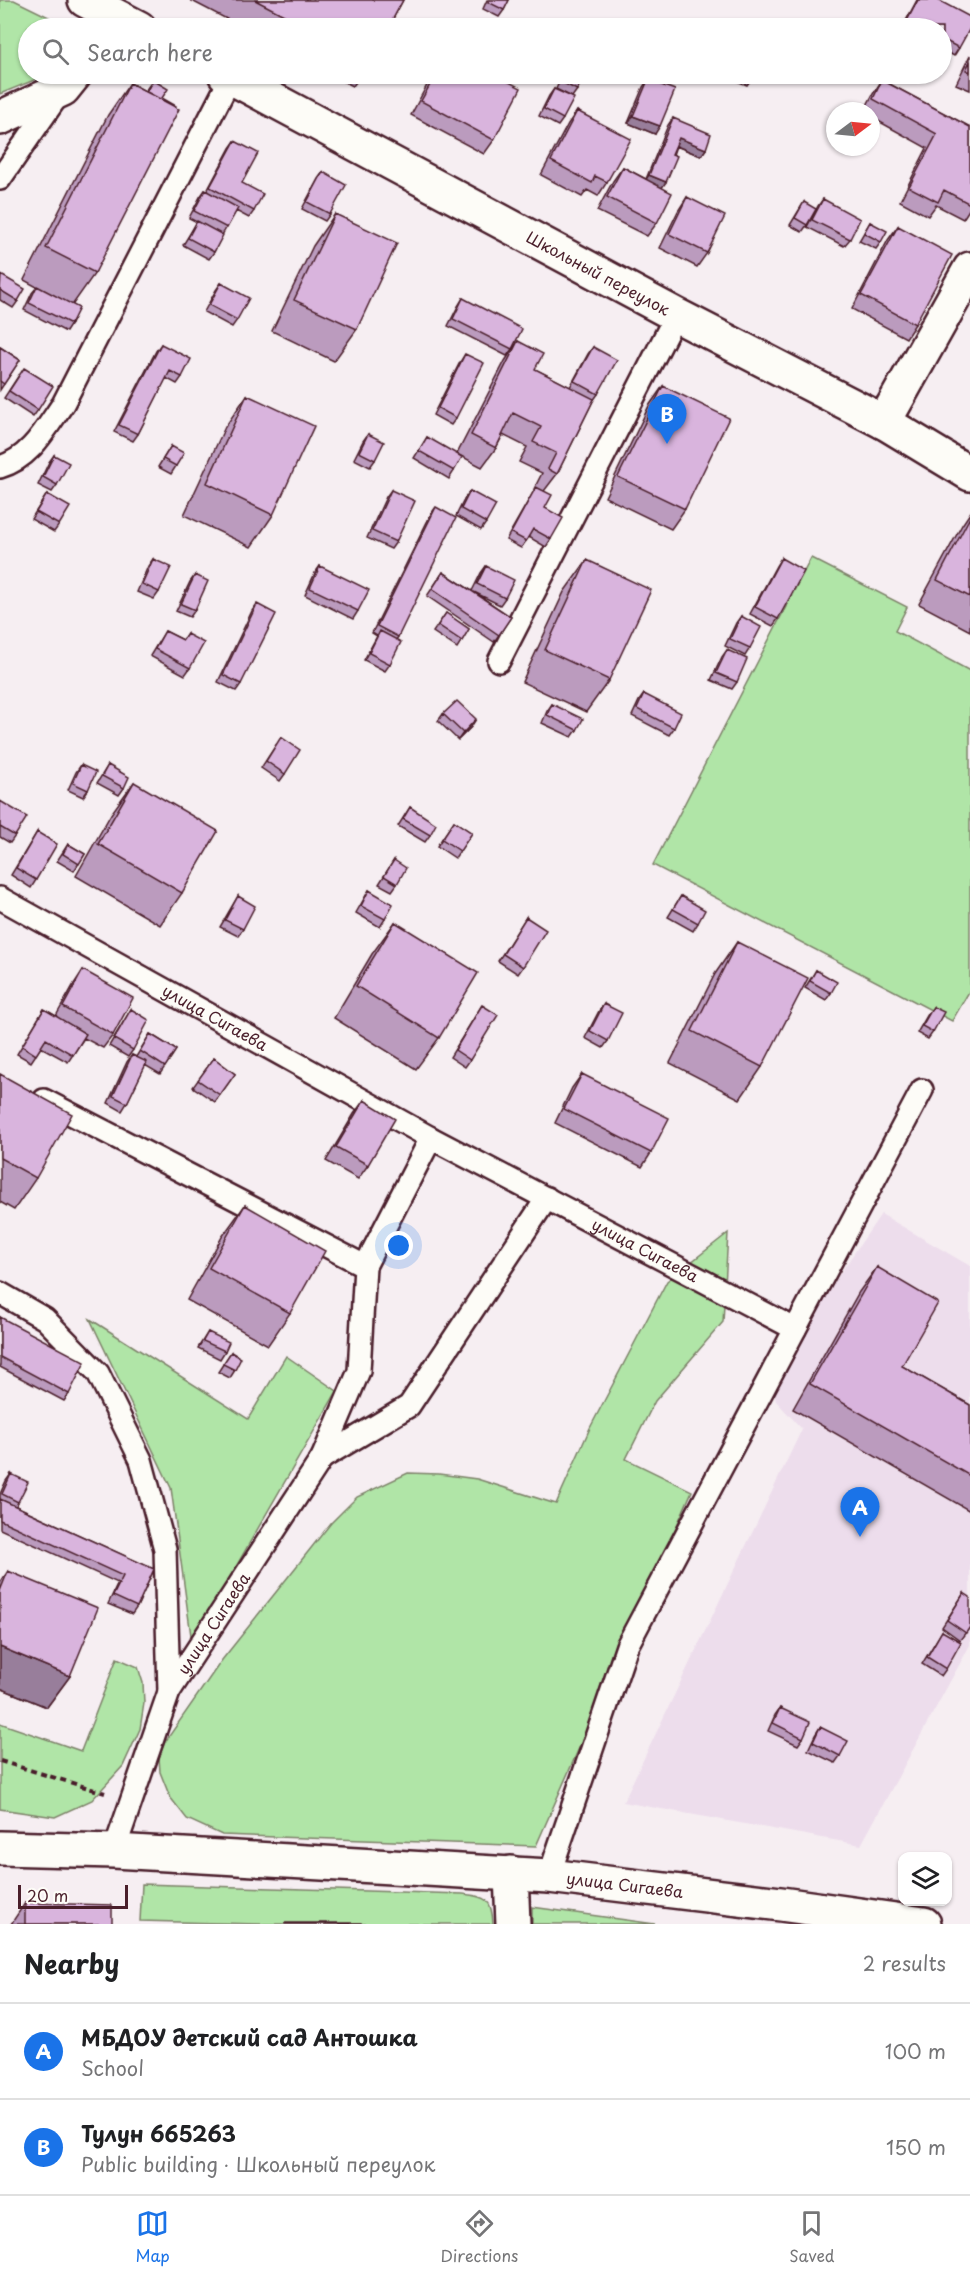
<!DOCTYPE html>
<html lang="en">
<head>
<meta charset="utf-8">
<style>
	:root { --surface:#fff; --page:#f2f2f2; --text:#202124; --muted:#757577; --line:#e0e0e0; --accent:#1a73e8 }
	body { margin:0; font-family:"Playpen Sans",sans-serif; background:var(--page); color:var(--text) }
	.controls { position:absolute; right:18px; bottom:18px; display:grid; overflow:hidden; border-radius:12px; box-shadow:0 2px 4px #0004 }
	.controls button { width:54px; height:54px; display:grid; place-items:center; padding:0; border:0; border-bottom:2px solid var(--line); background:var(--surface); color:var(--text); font:30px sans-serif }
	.compass { position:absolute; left:826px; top:102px; width:54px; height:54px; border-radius:50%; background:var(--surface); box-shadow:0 2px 4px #0004; rotate:74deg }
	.scale { position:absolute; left:18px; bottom:15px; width:110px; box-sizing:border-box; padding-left:6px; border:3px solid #4a1f2b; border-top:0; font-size:16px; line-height:21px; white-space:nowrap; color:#4a1f2b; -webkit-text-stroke:4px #fdfcf7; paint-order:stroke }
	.you { position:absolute; left:399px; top:1246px; width:21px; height:21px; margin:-15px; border:4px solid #fff; border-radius:50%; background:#1a73e8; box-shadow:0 0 0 9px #1a73e833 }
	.badge { display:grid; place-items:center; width:39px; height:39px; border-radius:50%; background:var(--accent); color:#fff; font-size:20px; font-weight:700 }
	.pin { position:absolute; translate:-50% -50px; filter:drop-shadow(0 2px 3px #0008) }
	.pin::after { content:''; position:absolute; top:32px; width:21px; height:18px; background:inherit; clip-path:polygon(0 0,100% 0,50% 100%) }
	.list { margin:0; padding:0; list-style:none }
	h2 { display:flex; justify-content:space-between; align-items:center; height:78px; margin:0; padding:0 24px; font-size:26px }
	h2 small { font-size:20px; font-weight:400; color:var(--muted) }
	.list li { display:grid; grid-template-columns:39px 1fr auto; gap:18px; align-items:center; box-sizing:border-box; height:96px; padding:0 24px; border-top:2px solid var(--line) }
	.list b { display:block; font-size:22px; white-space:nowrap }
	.list p { margin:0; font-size:20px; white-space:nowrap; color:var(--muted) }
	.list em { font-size:20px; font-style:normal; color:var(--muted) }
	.icon { flex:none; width:33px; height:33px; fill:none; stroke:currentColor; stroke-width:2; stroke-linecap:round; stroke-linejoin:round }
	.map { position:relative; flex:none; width:970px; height:1924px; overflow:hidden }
	.search { position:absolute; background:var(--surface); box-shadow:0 2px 4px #0004; left:18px; right:18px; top:18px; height:66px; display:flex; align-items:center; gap:15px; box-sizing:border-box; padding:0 21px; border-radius:33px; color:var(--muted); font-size:22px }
	.sheet { height:270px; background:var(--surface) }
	nav { display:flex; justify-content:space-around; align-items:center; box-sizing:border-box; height:84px; border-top:2px solid var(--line); background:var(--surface); font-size:16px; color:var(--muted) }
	nav a { display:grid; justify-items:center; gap:3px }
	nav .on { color:var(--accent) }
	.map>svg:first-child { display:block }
	.built { fill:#edddec }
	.green { fill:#b0e5a7; stroke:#7d8269; stroke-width:1.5 }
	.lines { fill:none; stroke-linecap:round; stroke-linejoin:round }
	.service-casing { stroke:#4a1f2b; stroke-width:26 }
	.minor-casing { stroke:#4a1f2b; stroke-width:38 }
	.path { stroke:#4a1f2b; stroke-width:4; stroke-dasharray:6 4.5; stroke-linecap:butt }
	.service { stroke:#fdfcf7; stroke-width:21 }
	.minor { stroke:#fdfcf7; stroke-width:33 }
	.wall { fill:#bb9bbe; stroke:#4a1f2b; stroke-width:1.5 }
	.shaded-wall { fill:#987e9b; stroke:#4a1f2b; stroke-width:1.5 }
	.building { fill:#d9b4dd; stroke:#4a1f2b; stroke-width:1.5 }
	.labels { text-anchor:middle; stroke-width:4.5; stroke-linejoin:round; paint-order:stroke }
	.street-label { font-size:16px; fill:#4a1f2b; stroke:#fdfcf7 }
</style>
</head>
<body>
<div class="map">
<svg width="970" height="1924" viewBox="0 0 970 1924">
	<rect width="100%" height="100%" fill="#f6eef2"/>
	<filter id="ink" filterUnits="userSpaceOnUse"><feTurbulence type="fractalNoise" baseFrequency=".0167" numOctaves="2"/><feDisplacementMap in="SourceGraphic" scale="12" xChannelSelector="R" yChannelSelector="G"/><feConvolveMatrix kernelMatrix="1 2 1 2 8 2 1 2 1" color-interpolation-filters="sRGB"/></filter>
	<g filter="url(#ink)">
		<path class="built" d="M881 1214 970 1266V1645L861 1845 623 1802 802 1429 776 1401 769 1377Z"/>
		<path class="green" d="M0 0H14L71 28H28V74H49L0 94Z
			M811 558 907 607 895 631 970 671V990L952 1021 653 865Z
			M728 1233 723 1322 655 1401 626 1459 692 1491 536 1846 222 1835 187 1819 170 1797 160 1772 159 1757 165 1742 222 1660 331 1523 357 1497 408 1473 439 1474 477 1479 556 1504 590 1428 667 1281Z
			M90 1319 248 1419 286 1356 337 1391 192 1643 171 1488Z
			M117 1658 138 1667 143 1683 144 1703 140 1729 123 1766 92 1800 55 1817 0 1809V1723L81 1751Z
			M142 1884 463 1894C487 1897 492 1899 493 1924H258L140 1921Z
			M532 1907 655 1924H532Z"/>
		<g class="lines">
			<defs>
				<g id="service">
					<path d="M0 179 59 94"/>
					<path d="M0 467C31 458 46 428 63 404L231 77"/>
					<path d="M499 661 676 315"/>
					<path id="s1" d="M0 898 431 1138 795 1329"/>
					<path d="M44 1100 365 1266"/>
					<path d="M0 1293 45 1319 98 1373 141 1460 165 1549 169 1692"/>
					<path d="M322 1458 409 1406 547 1198"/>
					<path id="s2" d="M114 1851 169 1692 322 1458 359 1371 365 1266 431 1138"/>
					<path d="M549 1876 627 1646 922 1090"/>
				</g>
				<g id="minor">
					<path d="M85 0 139 28"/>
					<path id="s3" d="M225 74 676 315 884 422 970 474"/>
					<path d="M0 118 63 89 75 74"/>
					<path d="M884 422 970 269"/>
					<path id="s4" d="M0 1848 114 1851 549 1876 781 1904 924 1924"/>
					<path d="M511 1873 513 1924"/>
				</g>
			</defs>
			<use href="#service" class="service-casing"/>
			<use href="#minor" class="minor-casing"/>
			<path class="path" d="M0 1761 105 1793"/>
			<use href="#service" class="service"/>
			<use href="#minor" class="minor"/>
		</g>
		<path class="wall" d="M190 0H403L388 28H244Z
			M487 0H509L504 10 499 17 483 9Z
			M917 0H938L959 48 954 56 942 49V28H902Z
			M970 55V90L956 84Z
			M329 74H362L353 86Z
			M433 74H493L494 140 484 154 411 115Z
			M563 74H585L577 90 572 97 556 89Z
			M153 80 162 98 95 273 73 304 71 324 66 332 24 310 32 293 37 287 24 280 108 115 130 83 145 91Z
			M648 80 655 134 628 123 643 87Z
			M882 80 970 127V208L963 219 936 205 928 216 900 201 927 148 871 117V111H864L873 94Z
			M554 89 563 119 558 126 539 116 549 96Z
			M577 111 607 182 598 196 587 190 582 197 541 175 568 124Z
			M673 118 706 149 701 156 676 146 662 187 657 223 647 236 597 211 613 181 623 167 646 179 668 125Z
			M235 141 242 183 254 211 249 218 236 211 222 235 214 252 209 259 183 245 197 222 189 218 200 197 205 190 207 191 230 148Z
			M323 172 330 214 325 221 302 209 318 179Z
			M687 197 707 253 697 267 660 248 678 211Z
			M823 199 850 239 844 246 807 227 818 206Z
			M804 202 807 225 802 232 790 225Z
			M335 214 357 329 334 361 272 331 313 246Z
			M870 222 881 242 876 249 859 241Z
			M898 226 915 324 906 338 852 309 888 240Z
			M0 275 18 301 13 308 0 300Z
			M221 283 237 320 232 327 204 312 216 290Z
			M463 298 512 349 507 356 448 326 458 306Z
			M518 341 535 369 570 387 588 354 593 347 598 394 593 401 557 474 544 491 545 508 551 539 546 547 529 537 521 548 506 540 535 489H534L542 473 519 462 527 447 503 435 496 448 482 467 457 454 505 361Z
			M161 344 182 377 177 384 166 378 138 434 133 441 114 432 156 351Z
			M0 347 20 360 0 390Z
			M465 354 456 418 451 425 433 415 460 362Z
			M19 375 38 410 33 417 4 398Z
			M663 386 685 509 671 529 605 497 649 406Z
			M247 395 273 515 251 547 184 515 225 427Z
			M368 434 375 460 370 467 354 459 363 441Z
			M427 437 454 471 449 479 414 458Z
			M171 446 176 466 171 474 158 467Z
			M54 455 57 485 52 492 38 485 49 462Z
			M391 490 396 542 391 549 367 538 386 497Z
			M470 491 486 523 481 530 456 516 465 498Z
			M47 494 59 525 54 532 31 519Z
			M436 507 398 637 396 640 390 664 385 671 364 660 377 636 372 633 431 514Z
			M970 513V631L919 604 962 525Z
			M781 558 778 619 773 626 750 614 776 566Z
			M153 559 159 592 154 599 137 592 148 566Z
			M587 560 609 680 586 712 522 682 564 592Z
			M320 566 358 611 353 619 305 595 315 573Z
			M486 566 505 598 500 605 474 592 511 617 494 642 427 596 443 572 472 591 481 573Z
			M195 575V610L190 617 176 611 190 582Z
			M257 604 241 684 236 691 218 682 252 611Z
			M446 613 469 629 457 648 433 632Z
			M741 616 750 648 745 656 725 646 736 623Z
			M165 631 183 640 187 634 190 668 185 675 150 656Z
			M727 650 737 682 732 689 711 680 722 657Z
			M644 694 674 728 669 735 632 716 639 701Z
			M552 704 577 730 572 737 542 723 547 711Z
			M443 714 471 727 458 740 438 721Z
			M276 745 285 774 280 781 261 768Z
			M81 765 88 790 83 797 68 790 76 772Z
			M108 765 124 788 119 795 97 783Z
			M134 782 182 893 160 925 76 876 111 814Z
			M0 801 15 836 10 843 0 837Z
			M410 807 430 835 425 842 398 826Z
			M454 821 472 833 455 858 437 846Z
			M37 832 36 880 31 888 11 875Z
			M68 844 85 854 74 871 57 861Z
			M394 860 397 884 392 891 379 884Z
			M369 890 385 919 380 927 356 913Z
			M238 896 243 929 238 936 220 927Z
			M681 896 698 923 693 931 668 917Z
			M526 917 523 967 518 974 498 961Z
			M395 922 439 1038 416 1069 334 1018 372 954Z
			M737 942 762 1067 740 1099 670 1063 715 974Z
			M83 970 113 1035 103 1048 84 1038 68 1062 41 1047 31 1062 17 1054 44 1009 56 1016 74 984Z
			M816 970 831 993 826 1000 805 988Z
			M604 1004 608 1041 603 1048 585 1038 599 1011Z
			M482 1005 470 1060 465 1067 450 1057Z
			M933 1007V1032L928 1039 917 1033 928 1014Z
			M131 1009 133 1050 128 1057 109 1046Z
			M150 1034 176 1050 160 1074 145 1065 127 1103 122 1111 108 1103 127 1062 132 1055 136 1057Z
			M214 1058 235 1074 215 1102 193 1087Z
			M0 1074 36 1178 14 1210 0 1202Z
			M582 1074 651 1153 642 1167 555 1123 572 1088Z
			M364 1100 368 1165 358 1179 326 1161 354 1114Z
			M245 1205 290 1313 268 1345 187 1300 222 1237Z
			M877 1267 902 1366 970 1405V1511L793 1409 859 1292Z
			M0 1317 69 1394 64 1401 0 1367Z
			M208 1332 225 1351 220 1359 198 1348Z
			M231 1352 235 1370 230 1378 218 1372Z
			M11 1474 18 1502 16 1506 154 1569 137 1607 132 1614 108 1604 118 1583 0 1529V1494L6 1481Z
			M8 1571 70 1676 47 1707 0 1688V1583Z
			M964 1593 970 1627 960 1640 942 1627Z
			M942 1631 946 1669 941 1676 922 1664Z
			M780 1708 803 1738 798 1745 768 1731 775 1715Z
			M820 1727 840 1756 835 1763 808 1750 815 1735Z
			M25 1903 112 1924H11Z"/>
		<path class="shaded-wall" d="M738 74H741L752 78 747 85 734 80Z
			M633 116 660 126 655 134 628 123Z
			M679 138 706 149 701 156 674 145Z
			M649 175 666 182 661 189 644 182Z
			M476 719 471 727 458 740 463 733Z
			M0 1647 70 1676 47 1707 0 1688Z"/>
		<path class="building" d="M255 0H403L388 28H309Z
			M489 0H509L504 10 488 2Z
			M918 0H938L970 17V28L959 48 942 39V28H921L907 21Z
			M970 61V72L966 70Z
			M436 74H493L521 88 494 140 421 101Z
			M565 74H585L577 90 561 82Z
			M741 74H754L752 78Z
			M153 80 168 89 162 98 176 106V107L146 92Z
			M648 80 675 90 660 126 633 116Z
			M882 80 970 127V204L944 190 938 202 909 187 937 134 873 99Z
			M130 83 179 109 95 273 46 248Z
			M554 89 574 98 563 119 544 109Z
			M577 111 631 139 607 182 595 176 592 183 551 161Z
			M673 118 711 134 706 149 679 138 672 154 677 156 666 182 649 175Z
			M235 141 258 153 242 183 263 194 254 211 210 187Z
			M623 167 672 193 657 223 607 197Z
			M323 172 346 185 330 214 307 202Z
			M205 190 238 208 227 228 194 211Z
			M687 197 725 216 707 253 669 234Z
			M823 199 860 219 850 239 812 220Z
			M804 202 816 209 807 225 795 218Z
			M335 214 397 243 357 329 294 300Z
			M197 221 223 235 214 252 188 238Z
			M870 222 887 231 881 242 864 233Z
			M898 226 952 255 915 324 861 295Z
			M1 275 25 289 18 301 0 290Z
			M221 283 249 298 237 320 209 305Z
			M37 286 79 308 71 324 29 303Z
			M463 298 522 329 512 349 453 319Z
			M518 341 543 354 535 369 594 399 557 474 548 469 556 453 533 442 541 427 513 413 496 448 471 435Z
			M161 344 191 359 182 377 170 371 138 434 119 425Z
			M0 347 20 360 4 384 0 381Z
			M593 347 617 360 598 394 574 381Z
			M465 354 484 363 456 418 438 408Z
			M24 368 53 386 38 410 9 391Z
			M663 386 729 418 685 509 618 477Z
			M247 395 314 426 273 515 207 483Z
			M368 434 384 442 375 460 359 452Z
			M427 437 462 457 454 471 419 451Z
			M171 446 184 453 176 466 163 459Z
			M54 455 69 463 57 485 43 477Z
			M536 487 552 495 545 508 563 518 551 539 533 529 526 541 511 533Z
			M391 490 415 501 396 542 372 531Z
			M470 491 496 505 486 523 461 509Z
			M47 494 70 507 59 525 36 512Z
			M436 507 456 518 398 637 377 626Z
			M970 517V597L937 580Z
			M781 558 804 571 778 619 755 607Z
			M153 559 171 567 159 592 142 584Z
			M587 560 651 590 609 680 545 650Z
			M320 566 369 590 358 611 310 588Z
			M486 566 514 580 505 598 477 584Z
			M443 572 511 617 499 635 432 589Z
			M195 575 208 581 195 610 181 604Z
			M257 604 276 614 241 684 223 675Z
			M446 613 469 629 462 641 438 625Z
			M741 616 761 627 750 648 730 639Z
			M165 631 183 640 187 634 204 643 190 668 155 649Z
			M380 631 401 642 390 664 369 653Z
			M727 650 747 659 737 682 716 673Z
			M644 694 681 713 674 728 637 709Z
			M457 701 476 719 463 733 443 714Z
			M552 704 583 719 577 730 547 715Z
			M281 737 300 750 285 774 266 761Z
			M81 765 96 772 88 790 73 783Z
			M108 765 129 777 124 788 102 776Z
			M134 782 218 831 182 893 98 844Z
			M0 801 27 817 15 836 0 827Z
			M410 807 436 824 430 835 403 819Z
			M454 821 472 833 460 851 442 839Z
			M37 832 57 844 36 880 16 868Z
			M68 844 85 854 79 864 63 854Z
			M394 860 406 868 397 884 384 876Z
			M369 890 393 904 385 919 361 906Z
			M238 896 255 906 243 929 225 920Z
			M681 896 705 910 698 923 673 909Z
			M526 917 546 930 523 967 503 954Z
			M395 922 478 973 439 1038 356 986Z
			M737 942 808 978 762 1067 692 1031Z
			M83 970 133 998 113 1035 63 1007Z
			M816 970 837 982 831 993 810 981Z
			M604 1004 622 1013 608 1041 590 1031Z
			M482 1005 498 1015 470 1060 455 1050Z
			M933 1007 944 1012 933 1032 922 1026Z
			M44 1009 86 1034 73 1055 46 1039 36 1055 22 1046Z
			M131 1009 149 1020 133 1050 114 1039Z
			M150 1034 176 1050 165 1067 140 1051Z
			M132 1055 147 1062 127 1103 113 1096Z
			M214 1058 235 1074 220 1095 198 1080Z
			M0 1074 72 1114 36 1178 0 1158Z
			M582 1074 669 1118 651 1153 564 1109Z
			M364 1100 395 1119 368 1165 336 1147Z
			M245 1205 325 1251 290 1313 209 1268Z
			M877 1267 938 1303 902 1366 970 1405V1476L810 1384Z
			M0 1317 85 1362 69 1394 0 1357Z
			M208 1332 229 1342 225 1351 203 1341Z
			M231 1352 241 1358 235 1370 223 1364Z
			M11 1474 28 1482 18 1502 2 1494Z
			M0 1499 154 1569 137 1607 113 1596 123 1576 0 1520Z
			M8 1571 98 1608 70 1676 0 1647V1591Z
			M964 1593 970 1597V1627L966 1633 947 1620Z
			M942 1631 961 1642 946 1669 927 1657Z
			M780 1708 810 1722 803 1738 773 1723Z
			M820 1727 848 1741 840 1756 813 1742Z
			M25 1903 112 1905V1924H25Z
			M285 1923H361V1924H285Z"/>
	</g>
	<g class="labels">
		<g class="street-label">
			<text dy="6" stroke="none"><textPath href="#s3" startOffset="423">Школьный переулок</textPath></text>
			<text dy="6" stroke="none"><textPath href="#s1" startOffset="246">улица Сигаева</textPath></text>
			<text dy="6" stroke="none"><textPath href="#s1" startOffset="735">улица Сигаева</textPath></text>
			<text dy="6" stroke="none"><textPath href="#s2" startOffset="250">улица Сигаева</textPath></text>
			<text dy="6" stroke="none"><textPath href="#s4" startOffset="626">улица Сигаева</textPath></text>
		</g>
	</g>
</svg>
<div class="controls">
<button><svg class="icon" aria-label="layers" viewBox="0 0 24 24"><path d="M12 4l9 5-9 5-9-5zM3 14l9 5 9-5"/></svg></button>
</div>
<svg class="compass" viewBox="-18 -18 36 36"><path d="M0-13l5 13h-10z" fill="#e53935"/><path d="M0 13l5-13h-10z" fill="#757577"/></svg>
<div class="scale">20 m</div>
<div class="you"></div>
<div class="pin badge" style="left:860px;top:1537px">A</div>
<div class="pin badge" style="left:667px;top:444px">B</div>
<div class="search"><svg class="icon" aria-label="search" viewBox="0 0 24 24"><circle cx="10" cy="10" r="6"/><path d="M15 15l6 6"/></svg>Search here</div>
</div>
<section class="sheet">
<h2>Nearby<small>2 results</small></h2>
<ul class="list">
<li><span class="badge">A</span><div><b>МБДОУ детский сад Антошка</b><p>School</p></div><em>100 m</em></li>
<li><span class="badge">B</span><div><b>Тулун 665263</b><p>Public building · Школьный переулок</p></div><em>150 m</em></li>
</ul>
</section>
<nav>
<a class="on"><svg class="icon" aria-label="map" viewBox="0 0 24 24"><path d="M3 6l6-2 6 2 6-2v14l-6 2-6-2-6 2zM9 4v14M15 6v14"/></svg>Map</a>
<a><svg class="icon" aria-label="directions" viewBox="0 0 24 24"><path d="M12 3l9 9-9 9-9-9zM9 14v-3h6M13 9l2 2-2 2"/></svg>Directions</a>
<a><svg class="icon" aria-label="saved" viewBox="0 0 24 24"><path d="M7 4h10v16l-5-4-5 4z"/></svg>Saved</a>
</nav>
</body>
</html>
